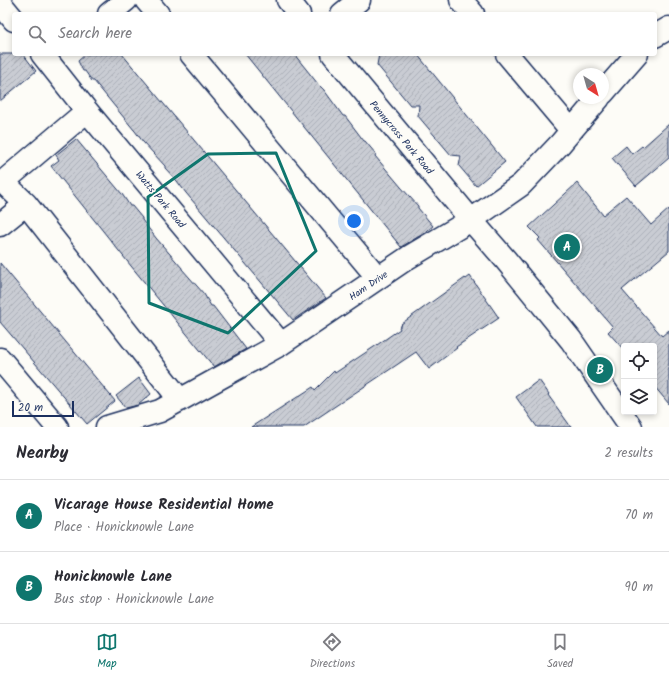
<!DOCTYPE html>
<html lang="en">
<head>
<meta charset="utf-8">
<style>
	:root { --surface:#fff; --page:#f2f2f3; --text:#2b2b33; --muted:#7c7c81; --line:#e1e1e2; --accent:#0f766e }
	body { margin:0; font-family:Kalam,sans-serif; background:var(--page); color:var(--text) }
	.controls { position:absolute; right:12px; bottom:12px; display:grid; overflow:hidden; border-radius:4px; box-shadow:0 2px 6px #0003 }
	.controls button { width:36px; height:36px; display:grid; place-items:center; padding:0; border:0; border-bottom:1px solid var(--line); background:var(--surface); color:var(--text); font:20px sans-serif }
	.compass { position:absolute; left:573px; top:68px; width:36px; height:36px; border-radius:50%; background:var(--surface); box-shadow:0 2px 6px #0003; rotate:143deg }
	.scale { position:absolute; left:12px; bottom:10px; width:62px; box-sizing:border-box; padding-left:4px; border:2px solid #1b2f5e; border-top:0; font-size:11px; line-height:14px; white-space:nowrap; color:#1b2f5e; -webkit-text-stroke:3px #fdfcf7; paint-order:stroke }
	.you { position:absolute; left:354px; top:221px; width:14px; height:14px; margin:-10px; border:3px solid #fff; border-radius:50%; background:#1a73e8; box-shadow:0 0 0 6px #1a73e833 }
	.badge { display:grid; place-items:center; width:26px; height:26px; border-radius:50%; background:var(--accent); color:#fff; font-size:13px; font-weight:700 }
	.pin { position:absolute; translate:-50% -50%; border:2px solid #fff; box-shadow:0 1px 4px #0006 }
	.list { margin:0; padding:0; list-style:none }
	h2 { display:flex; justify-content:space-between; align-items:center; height:52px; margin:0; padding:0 16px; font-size:17px }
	h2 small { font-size:13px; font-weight:400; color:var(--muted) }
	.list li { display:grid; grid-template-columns:26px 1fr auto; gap:12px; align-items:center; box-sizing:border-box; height:72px; padding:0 16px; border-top:1px solid var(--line) }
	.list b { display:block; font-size:15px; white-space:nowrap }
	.list p { margin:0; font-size:13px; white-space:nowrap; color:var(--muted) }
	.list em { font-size:13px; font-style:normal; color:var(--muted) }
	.icon { flex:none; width:22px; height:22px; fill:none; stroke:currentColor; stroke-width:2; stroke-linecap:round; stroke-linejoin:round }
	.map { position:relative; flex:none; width:669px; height:427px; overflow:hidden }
	.search { position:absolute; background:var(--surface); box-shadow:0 2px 6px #0003; left:12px; right:12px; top:12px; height:44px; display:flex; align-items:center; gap:10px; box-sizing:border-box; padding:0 14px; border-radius:4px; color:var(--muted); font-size:15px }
	.sheet { height:196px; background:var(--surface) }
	nav { display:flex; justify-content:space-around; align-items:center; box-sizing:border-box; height:56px; border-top:1px solid var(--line); background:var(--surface); font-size:11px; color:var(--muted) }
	nav a { display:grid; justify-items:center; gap:2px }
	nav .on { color:var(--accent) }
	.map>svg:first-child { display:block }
	.building { fill:url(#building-hatch); stroke:#1b2f5e }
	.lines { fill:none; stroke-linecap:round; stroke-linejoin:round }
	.minor-casing { stroke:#1b2f5e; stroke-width:25 }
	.minor { stroke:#fdfcf7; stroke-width:22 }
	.marked { fill:none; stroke:#0f766e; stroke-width:3; stroke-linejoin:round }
	.labels { text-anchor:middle; stroke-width:3; stroke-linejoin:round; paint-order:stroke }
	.street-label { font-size:10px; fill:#1b2f5e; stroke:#fdfcf7 }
</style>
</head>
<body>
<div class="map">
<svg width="669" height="427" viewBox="0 0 669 427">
	<defs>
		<pattern id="building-hatch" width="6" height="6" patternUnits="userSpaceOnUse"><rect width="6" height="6" fill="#c9ccd3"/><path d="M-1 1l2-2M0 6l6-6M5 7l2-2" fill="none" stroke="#acb0b8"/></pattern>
	</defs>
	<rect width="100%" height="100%" fill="#fdfcf7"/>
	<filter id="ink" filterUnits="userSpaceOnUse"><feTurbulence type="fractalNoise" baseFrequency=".025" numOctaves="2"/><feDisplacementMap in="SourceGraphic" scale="8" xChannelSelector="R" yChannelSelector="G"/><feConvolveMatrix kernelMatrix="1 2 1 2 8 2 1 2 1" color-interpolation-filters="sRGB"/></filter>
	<g filter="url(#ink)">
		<path class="building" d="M0 54H23L36 71 0 101Z
			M86 54H122L326 298 293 320 186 193 177 181 165 168V166L143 142 135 131 134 130 94 81H92L85 71H83L78 61Z
			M245 54H294L318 84 324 90 343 116H345L364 141H365L376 154 375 156 401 187 418 206V208L433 226 423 234 401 247Z
			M379 54H417L505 162 476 186 459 166 461 156 451 155 418 116 419 105H410L377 65Z
			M669 124V158L636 186 612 158 626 146 632 154 642 146 643 147Z
			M76 139 122 194 130 206H132L142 218V220L156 238 182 268V269L204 294 211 306H213L246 349 214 367 131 266 51 166 59 160 56 155Z
			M577 183 603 215 626 196 651 225 669 209V251L622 290 662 336 669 330V404L654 386V346H624V350L608 332 613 327 538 240 540 238 529 227Z
			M0 263 115 401 87 424 0 322Z
			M470 276 499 318 456 347 457 348 429 369 416 352 304 427H251L313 387 315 390 334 371 335 373 374 347 400 329 399 327 402 325 401 324 465 278 466 279Z
			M139 378 151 394 138 405 126 408 116 396Z
			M539 380 549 394 548 395 571 427H537L516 397Z"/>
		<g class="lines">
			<defs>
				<path id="minor" d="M146 0 158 14
					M288 0 299 14
					M461 0 473 14
					M0 3 14 20
					M109 14 126 0
					M342 14 359 0
					M655 36 669 28
					M42 54 87 111 281 344
					M191 54 378 278
					M333 54 471 220 505 259 571 340 631 427
					M507 54 571 130
					M603 93 637 54
					M26 204 3 182 87 111
					M0 225 26 204 180 400
					M0 359 57 427
					M107 427 160 411 243 365 281 344 409 257 471 220 521 185 560 144 599 98"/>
			</defs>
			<use href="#minor" class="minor-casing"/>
			<use href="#minor" class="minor"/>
		</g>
	</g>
	<path class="marked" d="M276 153 316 251 228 333 149 303 148 197 208 154Z"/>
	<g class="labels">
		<g class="street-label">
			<text transform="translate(402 137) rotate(50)" y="4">Pennycross Park Road</text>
			<text transform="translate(161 199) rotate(50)" y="4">Watts Park Road</text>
			<text transform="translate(368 285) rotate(-34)" y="4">Ham Drive</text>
		</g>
	</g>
</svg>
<div class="controls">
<button><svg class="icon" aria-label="locate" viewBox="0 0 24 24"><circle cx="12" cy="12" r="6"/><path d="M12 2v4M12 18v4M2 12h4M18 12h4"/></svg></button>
<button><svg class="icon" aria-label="layers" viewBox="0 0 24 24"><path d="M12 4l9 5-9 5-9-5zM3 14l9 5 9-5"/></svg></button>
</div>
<svg class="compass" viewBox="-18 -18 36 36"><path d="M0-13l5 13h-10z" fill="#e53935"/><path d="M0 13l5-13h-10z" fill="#7c7c81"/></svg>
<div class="scale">20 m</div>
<div class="you"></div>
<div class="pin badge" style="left:567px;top:247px">A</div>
<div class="pin badge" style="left:600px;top:370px">B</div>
<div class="search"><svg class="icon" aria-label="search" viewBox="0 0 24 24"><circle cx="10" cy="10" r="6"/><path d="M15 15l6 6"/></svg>Search here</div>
</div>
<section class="sheet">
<h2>Nearby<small>2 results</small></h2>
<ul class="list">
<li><span class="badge">A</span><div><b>Vicarage House Residential Home</b><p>Place · Honicknowle Lane</p></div><em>70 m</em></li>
<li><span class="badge">B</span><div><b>Honicknowle Lane</b><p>Bus stop · Honicknowle Lane</p></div><em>90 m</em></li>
</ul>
</section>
<nav>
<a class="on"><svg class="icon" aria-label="map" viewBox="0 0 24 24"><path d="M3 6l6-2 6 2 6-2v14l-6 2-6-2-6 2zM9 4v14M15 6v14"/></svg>Map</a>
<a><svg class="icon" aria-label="directions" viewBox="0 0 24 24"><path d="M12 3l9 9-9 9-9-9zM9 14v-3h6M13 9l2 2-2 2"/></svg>Directions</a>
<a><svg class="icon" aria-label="saved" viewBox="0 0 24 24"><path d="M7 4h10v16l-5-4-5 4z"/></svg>Saved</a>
</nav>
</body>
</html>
